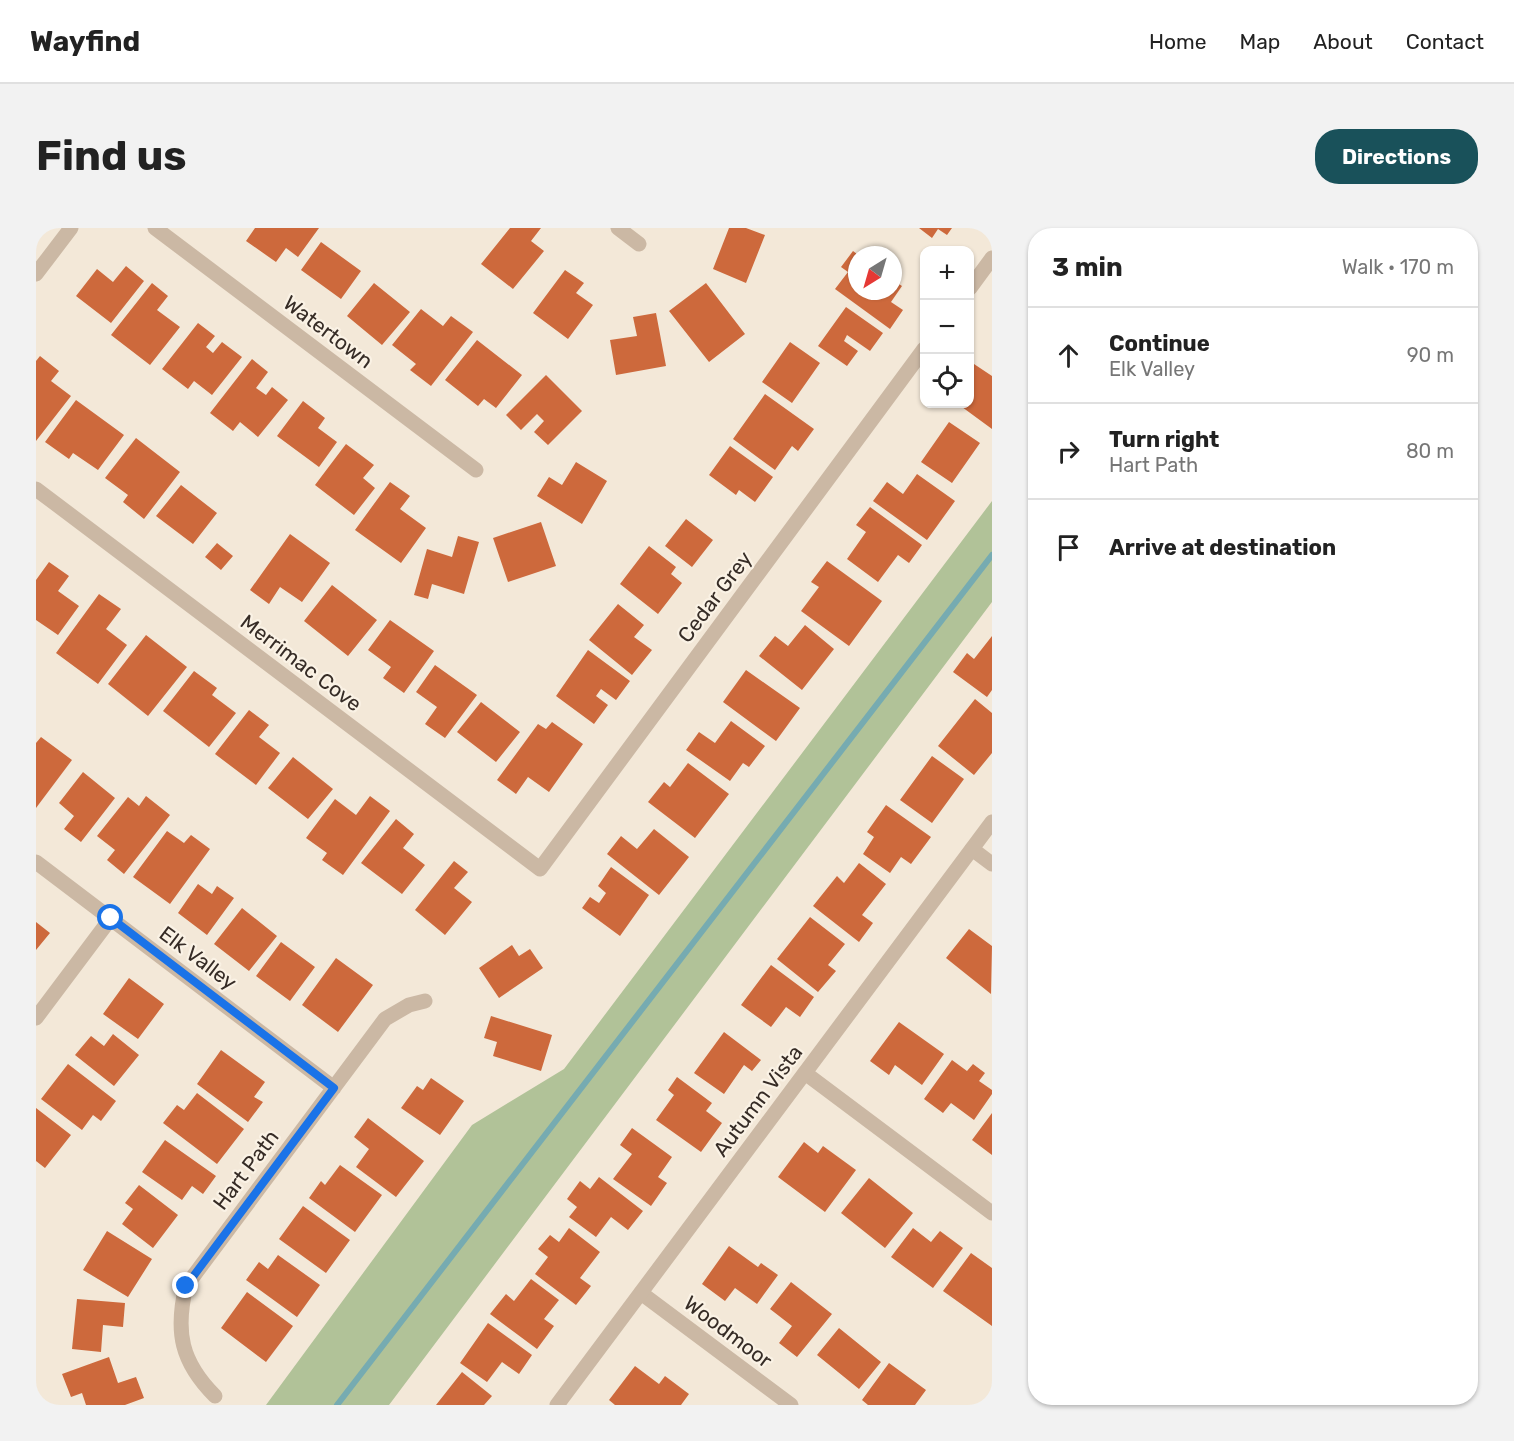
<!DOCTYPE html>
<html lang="en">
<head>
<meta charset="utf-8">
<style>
	:root { --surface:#fff; --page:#f2f2f2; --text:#222; --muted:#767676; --line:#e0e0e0; --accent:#19515a }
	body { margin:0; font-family:Rubik,sans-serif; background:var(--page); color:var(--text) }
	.controls { position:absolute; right:18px; top:18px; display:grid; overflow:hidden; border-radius:12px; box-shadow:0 2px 4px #0004 }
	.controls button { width:54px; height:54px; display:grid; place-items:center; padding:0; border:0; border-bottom:2px solid var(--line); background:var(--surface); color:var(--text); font:30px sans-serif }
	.compass { position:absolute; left:812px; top:18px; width:54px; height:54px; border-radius:50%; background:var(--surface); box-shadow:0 2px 4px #0004; rotate:217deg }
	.stop { position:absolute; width:18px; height:18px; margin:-14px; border:4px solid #1a73e8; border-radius:50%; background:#fff }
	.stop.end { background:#1a73e8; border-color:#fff; box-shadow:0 2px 6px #0008 }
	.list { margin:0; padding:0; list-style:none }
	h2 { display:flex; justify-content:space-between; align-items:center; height:78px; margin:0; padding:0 24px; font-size:26px }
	h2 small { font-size:20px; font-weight:400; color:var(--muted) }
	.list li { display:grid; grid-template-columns:39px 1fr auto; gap:18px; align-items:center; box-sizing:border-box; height:96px; padding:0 24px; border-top:2px solid var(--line) }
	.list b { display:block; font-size:22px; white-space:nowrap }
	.list p { margin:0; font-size:20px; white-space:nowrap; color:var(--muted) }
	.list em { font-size:20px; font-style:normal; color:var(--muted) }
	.icon { flex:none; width:33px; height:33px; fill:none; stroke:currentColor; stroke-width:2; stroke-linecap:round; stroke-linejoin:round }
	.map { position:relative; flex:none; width:956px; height:1177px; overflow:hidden; border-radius:24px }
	header { display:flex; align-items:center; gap:36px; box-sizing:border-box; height:84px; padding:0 30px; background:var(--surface); border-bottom:2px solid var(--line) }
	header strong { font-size:28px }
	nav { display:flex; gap:33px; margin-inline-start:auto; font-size:21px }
	.intro { display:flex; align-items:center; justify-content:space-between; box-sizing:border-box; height:144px; padding:0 36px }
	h1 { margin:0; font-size:42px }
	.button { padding:15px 27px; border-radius:24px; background:var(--accent); color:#fff; font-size:21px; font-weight:700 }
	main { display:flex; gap:36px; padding:0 36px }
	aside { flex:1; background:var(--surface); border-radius:24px; box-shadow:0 2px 4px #0004 }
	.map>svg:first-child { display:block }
	.green { fill:#b1c298 }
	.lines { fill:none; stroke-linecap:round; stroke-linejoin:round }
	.stream { stroke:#76abb1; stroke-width:6 }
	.building { fill:#cd693c }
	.minor { stroke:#cbb8a4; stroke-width:15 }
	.tertiary { stroke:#cbb8a4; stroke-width:15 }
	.route { stroke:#1a73e8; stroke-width:8 }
	.labels { text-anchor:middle; stroke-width:4.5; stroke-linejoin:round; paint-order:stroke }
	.street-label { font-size:21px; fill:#362c26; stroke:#faf2e5 }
</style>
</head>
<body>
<header>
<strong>Wayfind</strong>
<nav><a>Home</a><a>Map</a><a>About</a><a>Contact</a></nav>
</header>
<div class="intro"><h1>Find us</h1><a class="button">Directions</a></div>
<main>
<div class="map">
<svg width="956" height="1177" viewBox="0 0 956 1177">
	<rect width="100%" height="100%" fill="#f3e8d8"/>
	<path class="green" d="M956 273V374L353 1177H230L436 897 528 841Z"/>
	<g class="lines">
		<path class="stream" d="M301 1177 956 327"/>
	</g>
	<path class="building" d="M219 0H283L262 29 250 20 240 34 210 13Z
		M474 0H505L495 13 508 23 477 61 445 36Z
		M693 0H710L729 7 710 55 677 41Z
		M883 0H916L911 7 902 1 896 10Z
		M285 14 325 43 305 71 265 42Z
		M817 23 821 26V63H857V52L866 58 855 74 867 82 854 101 799 61 812 44 805 39Z
		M90 38 108 53 75 95 40 68 61 41 77 54Z
		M529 42 548 55 540 65 557 77 532 111 497 85Z
		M116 55 132 68 121 82 144 99 114 137 75 107Z
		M338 55 374 84 346 117 311 88Z
		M670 55 709 106 673 134 633 83Z
		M810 79 847 105 834 123 811 107 808 113 822 123 811 138 782 118Z
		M385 81 407 98 415 88 437 104 395 158 374 142 380 136 356 117Z
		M620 85 630 138 580 147 574 112 601 108 597 89Z
		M162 95 179 108 170 119 177 125 186 114 206 129 176 167 158 153 152 161 126 141Z
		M441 112 486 147 460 180 448 171 442 178 409 152Z
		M754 114 784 135 756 175 726 154Z
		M4 128 23 143 15 153 35 168 0 213V133Z
		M216 131 232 144 220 160 230 167 236 159 252 172 222 209 204 194 197 203 174 185Z
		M938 136 956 148V201L926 179 934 176 938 163 934 160V142Z
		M510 147 546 183 512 217 498 204 508 193 501 186 485 202 470 187Z
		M729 166 778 201 762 223 756 218 739 242 697 211Z
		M40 172 88 207 62 242 37 225 33 231 9 214Z
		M267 173 289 190 282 200 301 214 283 239 241 208Z
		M913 194 944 215 916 255 885 234Z
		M100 210 144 244 108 291 87 274 92 267 69 250Z
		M310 216 338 237 327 250 339 260 318 287 279 257Z
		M694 218 737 249 719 274 703 262 700 267 673 247Z
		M540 234 571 253 546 296 501 268 513 249 526 257Z
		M881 246 919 273 891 312 837 273 851 254 867 266Z
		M354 254 374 268 364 281 390 300 365 335 319 302Z
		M145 257 181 285 157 316 120 288Z
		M834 279 886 317 873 335 862 327 842 354 811 331 830 304 820 297Z
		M650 291 677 312 656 339 629 318Z
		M505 294 520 338 472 354 457 310Z
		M254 306 294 335 266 374 244 359 233 376 214 362Z
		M422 308 443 314 428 366 396 356 392 371 378 367 391 321 416 329Z
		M181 315 197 328 185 342 169 329Z
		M613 318 640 339 635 346 646 355 622 386 584 356Z
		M791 333 846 373 813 418 765 383 783 359 775 354Z
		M13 334 33 348 22 363 43 378 22 407 0 392V352Z
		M296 357 341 392 312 428 268 393Z
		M63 366 85 381 70 401 91 417 62 456 20 425Z
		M582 376 608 397 598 409 616 422 596 447 553 412Z
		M354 392 398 423 368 465 347 450 355 439 332 422Z
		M769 397 798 421 766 462 723 428 739 408 752 418Z
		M110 407 151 439 112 488 72 456Z
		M956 408V462L951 469 917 444 931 425 938 431Z
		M552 422 594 453 580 472 565 461 560 468 572 477 558 496 520 468Z
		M399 437 441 467 409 510 389 496 401 479 380 464Z
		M710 442 764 480 740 513 687 474Z
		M158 443 181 460 176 467 200 485 173 519 127 483Z
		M939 471 956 485V525L938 547 902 518Z
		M445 474 484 504 460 534 421 504Z
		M213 482 233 497 223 509 244 525 220 557 179 526Z
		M695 493 729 518 713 539 707 535 694 553 650 522 663 504 679 515Z
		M516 494 547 516 513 564 492 549 480 566 461 552 502 496 510 501Z
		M5 509 36 532 0 580V515Z
		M896 528 928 551 896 595 864 572Z
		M257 529 297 561 272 591 232 560Z
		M652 535 693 566 659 610 612 574 628 554 634 559Z
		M47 544 79 570 45 614 28 601 38 588 23 575Z
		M110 568 134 587 88 646 71 632 79 622 61 608 92 569 103 578Z
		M334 568 354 583 307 647 286 632 291 625 270 610 299 571 320 587Z
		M850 577 895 609 875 636 865 629 854 645 827 626 838 609 831 604Z
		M360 591 378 606 367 620 389 637 366 666 325 635Z
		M618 601 653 629 623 667 571 626 585 608 601 621Z
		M131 603 148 615 155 607 174 621 134 676 97 649Z
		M418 633 432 644 418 660 436 674 409 707 379 682Z
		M823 635 850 656 826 687 837 695 823 714 777 678 801 648 808 655Z
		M575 639 613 667 584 708 546 680 554 669 563 675 570 665 562 658Z
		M162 656 176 666 181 658 198 670 171 707 142 685Z
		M206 680 241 708 213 743 178 716Z
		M774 689 809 716 792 737 800 743 782 764 741 731Z
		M0 694 14 705 0 722Z
		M933 701 956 718 955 766 910 730Z
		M245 714 279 739 254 773 220 748Z
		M476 717 483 728 494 721 507 740 463 770 443 740Z
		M300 730 337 757 302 804 266 777Z
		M735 737 778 769 764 789 750 779 735 799 705 777Z
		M93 750 128 776 102 811 67 786Z
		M455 788 516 807 505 843 457 828 461 814 448 810Z
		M863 794 908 826 886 857 859 837 853 847 834 833Z
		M688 804 725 832 716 843 708 837 688 866 658 845Z
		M77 806 103 827 78 858 39 827 55 808 68 818Z
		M185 822 229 854 218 869 227 874 212 894 161 856Z
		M916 832 931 843 937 836 949 845 943 853 956 862V866L938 892 915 875 907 885 888 871Z
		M32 836 80 873 65 893 57 887 46 902 5 871Z
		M641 849 676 875 670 883 686 895 665 924 620 892 638 867 632 862Z
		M395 850 428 873 404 907 365 880 381 858 387 862Z
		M161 865 208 901 181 936 127 895 141 877 148 882Z
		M0 880 35 907 9 940 0 933Z
		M956 885V927L936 912Z
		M332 890 388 933 360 969 320 939 333 921 318 909Z
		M596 900 636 929 622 949 631 955 615 978 577 951 596 926 584 917Z
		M129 912 180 948 167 966 156 958 146 972 106 944Z
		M768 914 782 925 787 918 820 942 789 984 742 949Z
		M304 937 346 967 319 1004 273 970 285 953 289 957Z
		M563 949 607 983 592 1002 575 989 560 1009 533 989 541 979 531 971 544 953 554 961Z
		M833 950 877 985 849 1020 805 985Z
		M103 957 142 987 117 1020 86 996 97 981 89 975Z
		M267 978 314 1012 290 1045 243 1011Z
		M533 1000 564 1024 544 1050 555 1058 540 1077 499 1046 512 1029 502 1021 514 1007 523 1014Z
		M877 1000 895 1014 904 1003 927 1020 897 1060 855 1029Z
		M71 1003 116 1031 92 1069 47 1042Z
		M693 1018 722 1039 725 1035 742 1047 721 1076 699 1060 689 1073 666 1056Z
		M935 1025 956 1040V1098L907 1063Z
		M242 1027 284 1057 261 1089 210 1052 223 1034 232 1041Z
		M495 1051 523 1072 508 1091 518 1098 501 1121 454 1086 470 1066 478 1073Z
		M755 1054 796 1086 761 1129 743 1115 756 1098 734 1081Z
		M211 1064 257 1098 230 1134 185 1100Z
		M41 1071 89 1075 87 1099 67 1097 65 1124 36 1121Z
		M452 1095 496 1127 483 1146 466 1134 451 1154 424 1135Z
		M803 1100 845 1134 823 1161 781 1127Z
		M73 1129 82 1155 100 1149 108 1170 89 1177H50L46 1165 35 1169 26 1146Z
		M853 1135 890 1162 879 1177H832L826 1172Z
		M599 1138 623 1156 629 1148 653 1166 645 1177H579L573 1172Z
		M426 1144 456 1168 448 1177H400Z"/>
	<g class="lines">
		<path class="minor" d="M119 0 440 242
			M582 0 603 16
			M0 46 35 0
			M934 60 956 30
			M0 261 504 641 888 121
			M936 621 956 636
			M0 634 298 860
			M0 790 75 690
			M769 845 956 985
			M605 1065 755 1177
			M179 1168C145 1134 139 1104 150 1058L349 791 373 777 389 773"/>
		<path class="tertiary" d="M521 1177 956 594"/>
	</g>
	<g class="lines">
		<path class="route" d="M75 690 298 860 150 1058"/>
	</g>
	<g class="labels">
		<g class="street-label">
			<text transform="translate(292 104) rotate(37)" y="7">Watertown</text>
			<text transform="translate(679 369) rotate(-53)" y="7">Cedar Grey</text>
			<text transform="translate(265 435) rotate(37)" y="7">Merrimac Cove</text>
			<text transform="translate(162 730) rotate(37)" y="7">Elk Valley</text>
			<text transform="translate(722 873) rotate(-53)" y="7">Autumn Vista</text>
			<text transform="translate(210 942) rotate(-53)" y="7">Hart Path</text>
			<text transform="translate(692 1104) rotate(37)" y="7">Woodmoor</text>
		</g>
	</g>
</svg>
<div class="controls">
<button>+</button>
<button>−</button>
<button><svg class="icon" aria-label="locate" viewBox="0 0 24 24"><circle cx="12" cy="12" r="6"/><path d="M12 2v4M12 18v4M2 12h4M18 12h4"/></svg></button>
</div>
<svg class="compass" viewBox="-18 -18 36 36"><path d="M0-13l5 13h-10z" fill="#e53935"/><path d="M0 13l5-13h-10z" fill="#767676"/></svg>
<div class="stop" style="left:75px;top:690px"></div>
<div class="stop end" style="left:150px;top:1058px"></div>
</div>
<aside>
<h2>3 min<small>Walk · 170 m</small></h2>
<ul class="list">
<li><svg class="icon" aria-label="ahead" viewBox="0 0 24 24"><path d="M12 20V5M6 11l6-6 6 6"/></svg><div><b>Continue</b><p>Elk Valley</p></div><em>90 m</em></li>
<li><svg class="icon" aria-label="right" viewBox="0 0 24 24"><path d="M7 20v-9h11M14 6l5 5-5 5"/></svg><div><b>Turn right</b><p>Hart Path</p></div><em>80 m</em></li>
<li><svg class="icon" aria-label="arrive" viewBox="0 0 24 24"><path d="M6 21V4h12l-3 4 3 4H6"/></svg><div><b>Arrive at destination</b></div></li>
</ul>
</aside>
</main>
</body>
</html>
